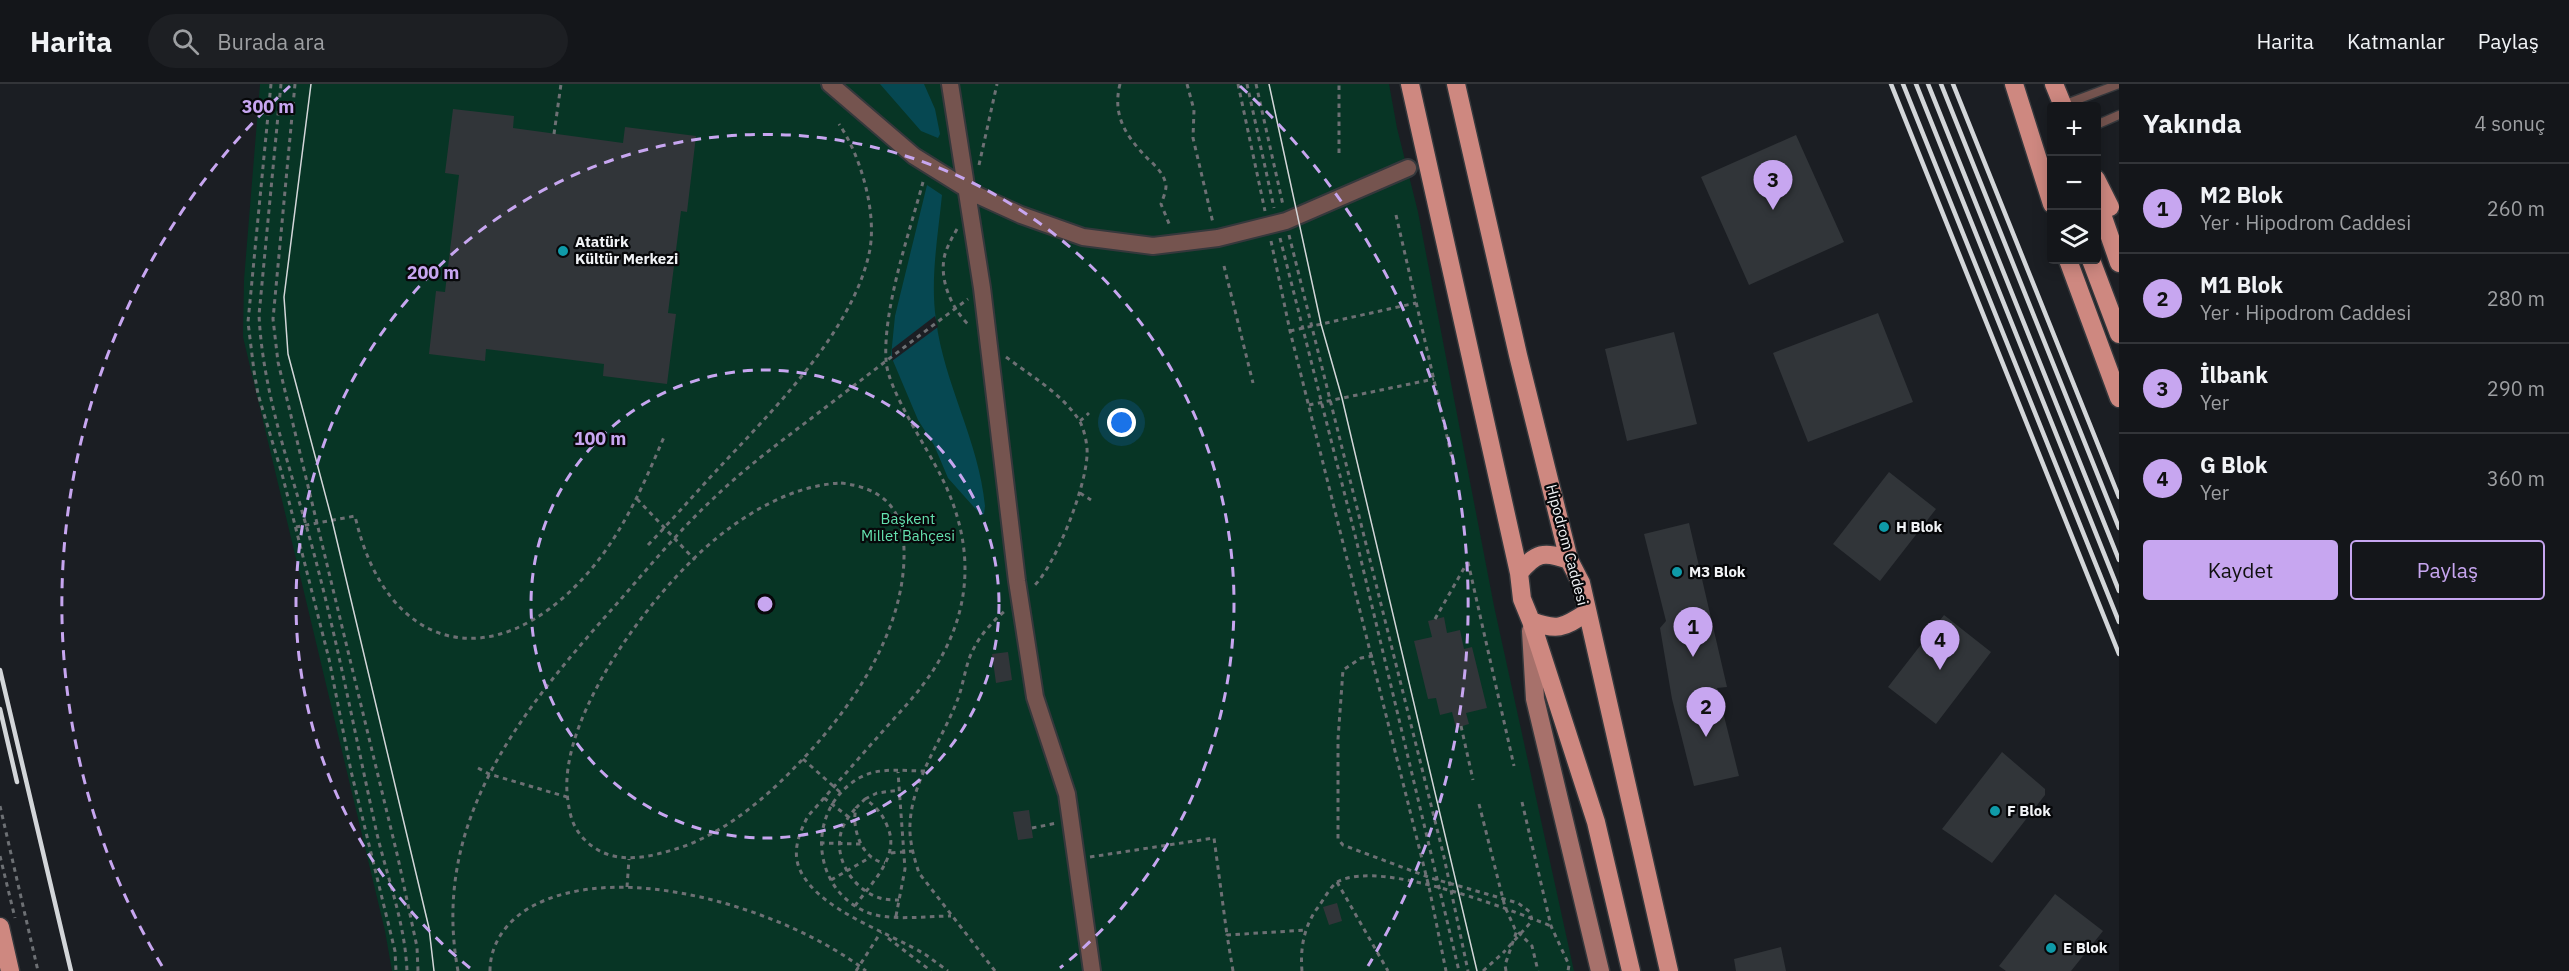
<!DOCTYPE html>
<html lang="tr">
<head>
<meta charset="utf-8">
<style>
	:root { --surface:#14161a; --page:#1d1f23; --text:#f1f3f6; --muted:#9d9fa2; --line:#333539; --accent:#c7a6f0 }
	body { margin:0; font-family:"IBM Plex Sans",sans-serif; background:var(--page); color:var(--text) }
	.controls { position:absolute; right:18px; top:18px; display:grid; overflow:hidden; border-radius:6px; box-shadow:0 3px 15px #0003 }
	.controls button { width:54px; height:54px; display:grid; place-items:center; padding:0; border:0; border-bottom:2px solid var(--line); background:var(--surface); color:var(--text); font:30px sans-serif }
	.you { position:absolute; left:1122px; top:339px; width:21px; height:21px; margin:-15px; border:4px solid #fff; border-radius:50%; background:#1a73e8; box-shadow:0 0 0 9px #1a73e833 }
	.badge { display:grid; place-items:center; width:39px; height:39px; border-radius:50%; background:var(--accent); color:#111; font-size:20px; font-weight:700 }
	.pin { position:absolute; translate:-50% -50px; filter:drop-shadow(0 2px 3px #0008) }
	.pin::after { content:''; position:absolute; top:32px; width:21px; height:18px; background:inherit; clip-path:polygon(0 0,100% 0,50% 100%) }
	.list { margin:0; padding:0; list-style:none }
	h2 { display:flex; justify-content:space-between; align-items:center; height:78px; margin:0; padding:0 24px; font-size:26px }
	h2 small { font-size:20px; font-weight:400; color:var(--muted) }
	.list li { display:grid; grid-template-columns:39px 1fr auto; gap:18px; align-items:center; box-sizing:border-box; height:90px; padding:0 24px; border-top:2px solid var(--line) }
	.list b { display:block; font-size:22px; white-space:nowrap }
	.list p { margin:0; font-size:20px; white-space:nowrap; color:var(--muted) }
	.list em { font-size:20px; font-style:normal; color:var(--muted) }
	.actions { display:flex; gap:12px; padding:18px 24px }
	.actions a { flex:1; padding:14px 0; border:2px solid var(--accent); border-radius:6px; text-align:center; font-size:21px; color:var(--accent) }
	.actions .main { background:var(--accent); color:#111 }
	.icon { flex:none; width:33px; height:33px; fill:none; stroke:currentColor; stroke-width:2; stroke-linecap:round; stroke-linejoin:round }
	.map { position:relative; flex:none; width:2119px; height:887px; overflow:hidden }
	header { display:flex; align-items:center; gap:36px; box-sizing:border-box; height:84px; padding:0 30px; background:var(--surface); border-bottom:2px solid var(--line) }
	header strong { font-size:28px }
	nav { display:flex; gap:33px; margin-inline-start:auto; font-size:21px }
	.search { width:420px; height:54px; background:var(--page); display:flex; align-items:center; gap:15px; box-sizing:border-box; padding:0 21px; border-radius:33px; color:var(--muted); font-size:22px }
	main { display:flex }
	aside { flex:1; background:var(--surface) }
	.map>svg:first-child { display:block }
	.green { fill:#073525 }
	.water { fill:#064852 }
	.pier { fill:#1b1e23 }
	.building { fill:#313539 }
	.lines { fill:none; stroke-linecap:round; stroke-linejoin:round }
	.lane-casing { stroke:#35383c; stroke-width:11 }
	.street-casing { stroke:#35383c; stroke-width:20 }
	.secondary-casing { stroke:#35383c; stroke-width:21 }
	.primary-casing { stroke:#35383c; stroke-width:21 }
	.path { stroke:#6d7074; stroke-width:3; stroke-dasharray:4.5 4.5; stroke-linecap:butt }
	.lane { stroke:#75544f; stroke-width:8 }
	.street { stroke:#75544f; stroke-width:16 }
	.secondary { stroke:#a7716b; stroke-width:18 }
	.primary { stroke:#ce8880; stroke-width:18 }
	.tram { stroke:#d3d6d9; stroke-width:1.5 }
	.rail { stroke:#d3d6d9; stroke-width:4.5 }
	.path-bridge { stroke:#6d7074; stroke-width:3; stroke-dasharray:4.5 4.5; stroke-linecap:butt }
	.ring { fill:none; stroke:#c7a6f0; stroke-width:3; stroke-dasharray:10 8 }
	.culture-dot { fill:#0f9aa8; stroke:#07080a; stroke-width:2 }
	.labels { text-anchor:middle; stroke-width:4.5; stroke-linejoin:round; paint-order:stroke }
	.poi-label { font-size:15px; font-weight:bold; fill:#f1f3f6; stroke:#07080a; text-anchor:start }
	.park-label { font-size:15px; fill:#64e1af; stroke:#07080a }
	.street-label { font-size:15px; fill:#f1f3f6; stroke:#07080a }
	.centre { fill:#c7a6f0; stroke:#07080a; stroke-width:3 }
	.ring-label { font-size:18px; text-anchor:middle; font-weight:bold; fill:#c7a6f0; stroke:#07080a; stroke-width:4.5; stroke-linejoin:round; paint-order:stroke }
</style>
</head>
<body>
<header>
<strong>Harita</strong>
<div class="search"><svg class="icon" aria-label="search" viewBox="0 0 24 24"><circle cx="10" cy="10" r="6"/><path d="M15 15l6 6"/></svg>Burada ara</div>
<nav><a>Harita</a><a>Katmanlar</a><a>Paylaş</a></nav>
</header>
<main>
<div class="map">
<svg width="2119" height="887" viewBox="0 0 2119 887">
	<rect width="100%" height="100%" fill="#1b1e23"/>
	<path class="green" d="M260 0H1389L1397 44 1418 128 1494 522 1574 887H392L385 847 243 253 244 196Z"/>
	<path class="water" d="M880 0H924L935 25 940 50 938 54 921 47Z
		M927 101 942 111C938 152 930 195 936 236 944 300 979 357 985 422L984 430 981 431 948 394 934 361 918 336 891 272 895 232Z"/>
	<path class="pier" d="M935 232 938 243 892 277V265Z"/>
	<path class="building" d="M453 25 514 32 513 44 623 59 625 43 696 52 687 128 681 127 668 229 676 230 667 300 603 292 604 280 486 265 485 277 429 270 436 207 445 208 459 91 445 89Z
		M1796 51 1844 158 1749 201 1701 93Z
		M1878 229 1913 318 1808 358 1773 269Z
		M1674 248 1697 340 1627 357 1605 265Z
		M1889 388 1936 425 1880 497 1833 460Z
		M1689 439 1727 603 1717 604 1739 692 1694 702 1672 615 1660 544 1666 537 1644 450Z
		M1944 531 1991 568 1936 640 1888 603Z
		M1444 533 1447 549 1460 546 1464 565 1472 563 1487 624 1466 629 1469 640 1456 644 1452 628 1440 631 1436 614 1428 615 1414 557 1432 553 1428 537Z
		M1008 568 1012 596 996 599 992 570Z
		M2002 668 2045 705V711L1992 779 1942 745Z
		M1029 726 1033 754 1018 756 1013 728Z
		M2055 810 2103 847 2071 887H2006L1999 882Z
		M1337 819 1342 837 1329 841 1323 823Z
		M1781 863 1786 887H1736L1734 875Z"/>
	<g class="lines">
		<defs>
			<path id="lane" d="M2063 21 2119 0
				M2096 41 2119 31"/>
			<path id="street" d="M830 0 914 72 975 110 1021 131 1083 153 1153 162 1218 154 1286 137 1408 84
				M950 0 982 204 1017 497 1035 613 1067 710 1092 887"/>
			<path id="secondary" d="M1531 547 1535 615 1600 887"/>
			<path id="primary" d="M1410 0 1519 489 1522 515 1531 537 1596 738 1631 887
				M1456 0 1518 271 1569 476 1581 499 1669 887
				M2014 0 2052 120
				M2054 0 2063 22
				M2096 95 2110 123
				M2096 113 2119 179
				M2068 176 2119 314
				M2091 176 2119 250
				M1519 489C1536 468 1544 467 1569 476
				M1531 537C1557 547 1563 544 1586 529
				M0 843 10 887"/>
		</defs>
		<use href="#lane" class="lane-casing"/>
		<use href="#street" class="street-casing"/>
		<use href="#secondary" class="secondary-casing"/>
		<use href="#primary" class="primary-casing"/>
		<path class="path" d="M271 0 248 238 254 287 258 310 282 390 329 575 351 687 395 867 396 887
			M281 0 259 231C263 312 292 388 313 466 338 559 356 655 377 750 388 796 405 839 407 887
			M295 0 273 235 278 278 398 774 417 863 418 887
			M1120 0C1112 32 1126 52 1148 75 1156 82 1165 91 1166 102 1166 107 1163 115 1161 120L1170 142
			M1187 0 1194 26 1193 54 1213 139
			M1238 0 1265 127
			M1247 0 1274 124
			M1256 0 1283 121
			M554 50 561 0
			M1339 69V0
			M979 81 997 0
			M923 98C909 150 883 224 886 276 887 305 928 365 942 394 978 467 972 537 922 602 910 618 896 632 883 647 858 675 833 704 808 732 799 749 791 769 801 788 822 828 889 848 926 871 933 876 941 882 948 887
			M1396 131 1454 383
			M957 145C953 152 949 159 946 167 937 192 951 225 970 242
			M1289 151 1444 773 1468 887
			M1280 154 1356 455 1459 887
			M1271 157 1290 247 1429 803 1446 887
			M1224 182 1253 299
			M1290 247 1416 219
			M1006 273C1031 292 1061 309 1079 336 1084 344 1088 362 1087 371 1086 403 1056 480 1034 502
			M1309 321 1434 295
			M1080 337 1089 329
			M841 399C882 404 903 423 904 466 906 546 851 626 797 681 766 714 725 748 682 763 648 774 612 783 585 756 573 744 570 732 568 717 554 632 664 490 731 443 763 420 800 401 841 399Z
			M1080 409 1091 416
			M637 415 695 476
			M296 443 355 432C386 568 493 595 586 491 622 451 643 402 664 353
			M648 461C671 437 693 412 716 387 770 329 851 250 869 170 878 131 861 72 839 40
			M1468 478 1514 682
			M1435 535 1467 479
			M1461 642 1473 696
			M803 675 841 709
			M478 684 489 690 567 713
			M925 687C904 687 879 683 861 693 807 722 809 801 864 827 886 838 927 832 951 832
			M824 714 855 738
			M865 715 877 709 900 706
			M1522 718 1551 842 1569 881 1568 887
			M1479 720 1505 823 1515 845 1532 862 1538 887
			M0 722 38 887
			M855 725C848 733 841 743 840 754 836 779 856 807 880 814 886 816 893 816 899 816
			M1032 744 1057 739
			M820 759 861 760
			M891 769 913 767
			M0 772 15 834
			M1090 773 1214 754 1227 851
			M831 796 871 773
			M1337 798 1388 887
			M627 803 629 775
			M855 822C871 799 900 773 888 744 883 731 877 723 865 715L856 724C851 744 862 776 885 779
			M896 832 905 785 898 688
			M888 854 931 887
			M458 887C431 742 515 635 605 533 641 493 675 450 715 413 745 384 780 358 813 333 865 293 916 254 968 215
			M490 887C490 860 506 838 529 824 619 772 789 827 866 887
			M856 887 881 848
			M995 887 919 789C914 774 909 756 910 740 912 696 942 656 957 617 964 600 965 580 974 564 981 550 993 537 1006 526
			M1233 887 1227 851 1307 846
			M1302 887C1300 864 1304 841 1319 822 1324 815 1331 801 1339 797 1382 776 1506 824 1551 842
			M1483 887 1503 869
			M1506 887 1505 881 1517 846"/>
		<use href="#lane" class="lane"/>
		<use href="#street" class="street"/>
		<use href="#secondary" class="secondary"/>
		<use href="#primary" class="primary"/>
		<path class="tram" d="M311 0 284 213 288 270 332 436 429 844 434 887
			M1269 0 1321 240 1342 314 1477 887"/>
		<path class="rail" d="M1891 0 2119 570
			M1903 0 2119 538
			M1916 0 2119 507
			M1928 0 2119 476
			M1941 0 2119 444
			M1953 0 2119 413
			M0 586 71 887
			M0 625 17 698"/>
		<path class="path-bridge" d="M1373 572 1361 574 1343 586 1338 655V755L1343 761 1431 794 1518 819 1530 828 1532 837 1503 869"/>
	</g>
	<g class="ring">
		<circle cx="765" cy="520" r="234"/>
		<path d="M470 884A469 469 0 1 1 1060 884"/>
		<path d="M162 882A703 703 0 0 1 290 2M1240 2A703 703 0 0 1 1368 882"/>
	</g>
	<g class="culture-dot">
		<circle cx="563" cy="167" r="6"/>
		<circle cx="1884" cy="443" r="6"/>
		<circle cx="1677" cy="488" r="6"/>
		<circle cx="1995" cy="727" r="6"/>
		<circle cx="2051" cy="864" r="6"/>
	</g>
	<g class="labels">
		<g class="poi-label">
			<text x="575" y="163">Atatürk<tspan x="575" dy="17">Kültür Merkezi</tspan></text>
			<text x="1896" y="448">H Blok</text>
			<text x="1689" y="493">M3 Blok</text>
			<text x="2007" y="732">F Blok</text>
			<text x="2063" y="869">E Blok</text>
		</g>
		<g class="park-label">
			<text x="908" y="440">Başkent<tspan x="908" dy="17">Millet Bahçesi</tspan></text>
		</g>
		<g class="street-label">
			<text transform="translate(1567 461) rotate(75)" y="5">Hipodrom Caddesi</text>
		</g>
	</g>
	<circle cx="765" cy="520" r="9" class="centre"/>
	<g class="ring-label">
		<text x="268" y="29">300 m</text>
		<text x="433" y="195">200 m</text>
		<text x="600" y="361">100 m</text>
	</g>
</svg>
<div class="controls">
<button>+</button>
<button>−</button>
<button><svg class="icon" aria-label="layers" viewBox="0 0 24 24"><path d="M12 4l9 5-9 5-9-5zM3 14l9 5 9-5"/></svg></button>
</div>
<div class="you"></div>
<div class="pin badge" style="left:1693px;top:573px">1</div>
<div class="pin badge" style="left:1706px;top:653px">2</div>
<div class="pin badge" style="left:1773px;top:126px">3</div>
<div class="pin badge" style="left:1940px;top:586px">4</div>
</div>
<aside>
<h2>Yakında<small>4 sonuç</small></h2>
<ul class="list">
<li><span class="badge">1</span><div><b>M2 Blok</b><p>Yer · Hipodrom Caddesi</p></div><em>260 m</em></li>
<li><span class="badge">2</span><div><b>M1 Blok</b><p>Yer · Hipodrom Caddesi</p></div><em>280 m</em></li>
<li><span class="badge">3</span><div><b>İlbank</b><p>Yer</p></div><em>290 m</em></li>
<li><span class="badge">4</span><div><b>G Blok</b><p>Yer</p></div><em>360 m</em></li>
</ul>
<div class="actions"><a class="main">Kaydet</a><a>Paylaş</a></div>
</aside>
</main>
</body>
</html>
